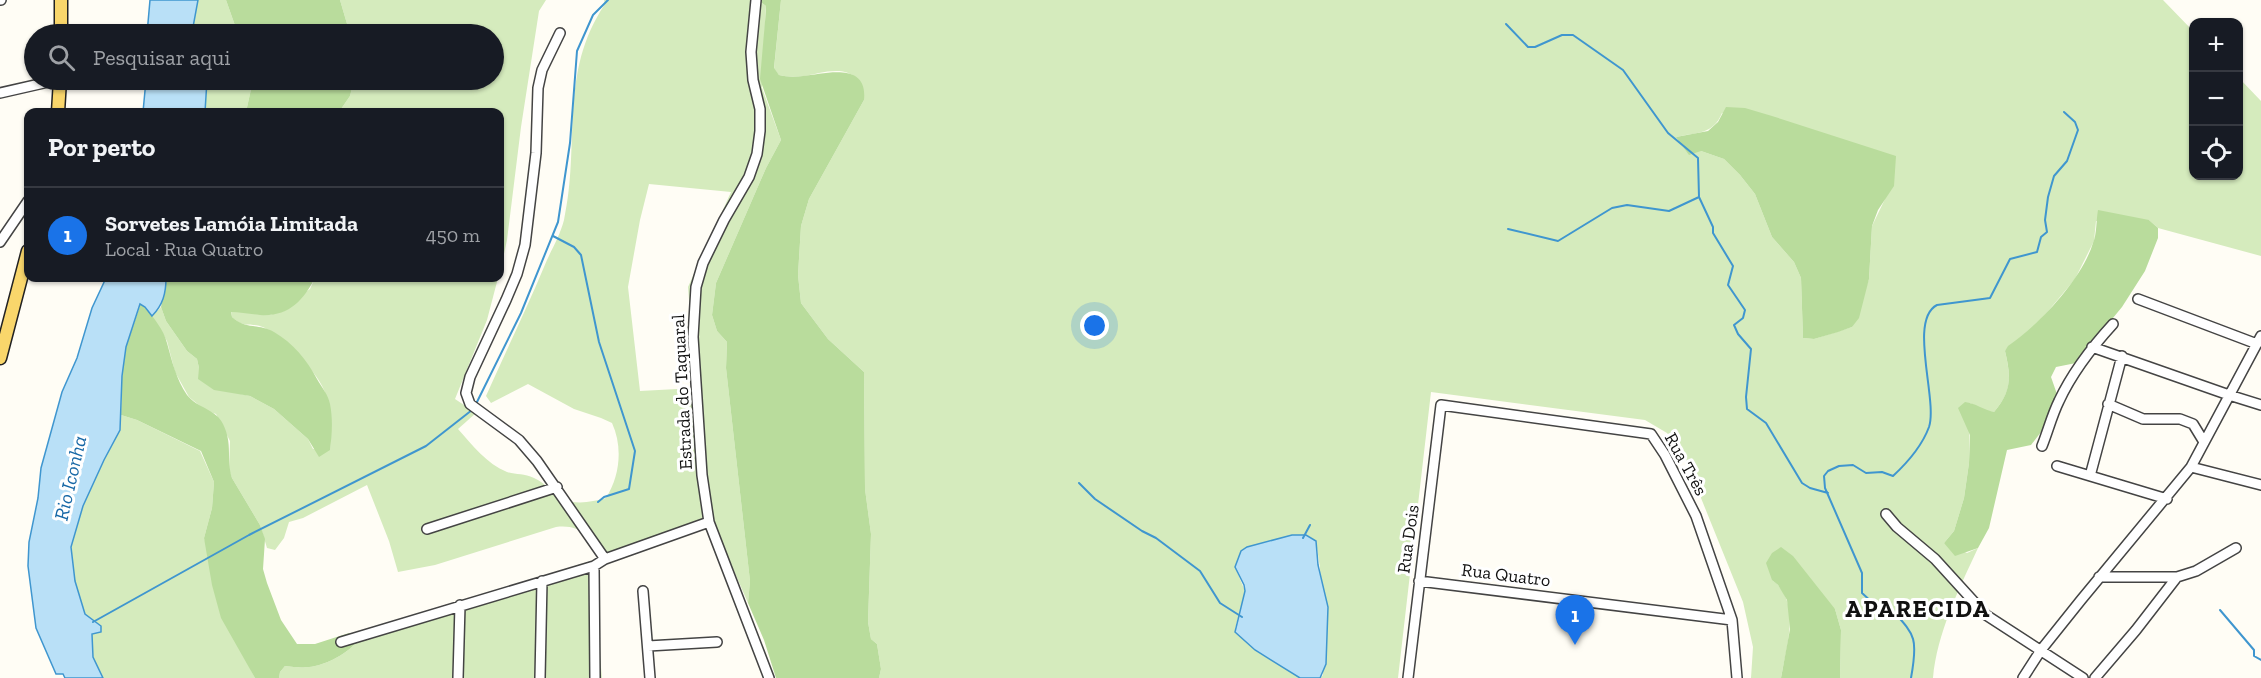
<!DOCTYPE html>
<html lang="pt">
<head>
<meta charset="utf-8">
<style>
	:root { --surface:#171b24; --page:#20242c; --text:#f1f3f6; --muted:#9ea1a6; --line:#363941; --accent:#1a73e8 }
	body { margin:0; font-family:"Zilla Slab",serif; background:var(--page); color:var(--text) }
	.controls { position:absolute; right:18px; top:18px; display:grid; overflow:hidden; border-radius:12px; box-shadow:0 2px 4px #0004 }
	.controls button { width:54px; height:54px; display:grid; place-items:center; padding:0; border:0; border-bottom:2px solid var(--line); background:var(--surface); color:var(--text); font:30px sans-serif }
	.you { position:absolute; left:1095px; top:326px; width:21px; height:21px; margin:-15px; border:4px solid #fff; border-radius:50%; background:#1a73e8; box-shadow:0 0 0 9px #1a73e833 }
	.badge { display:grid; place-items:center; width:39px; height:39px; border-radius:50%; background:var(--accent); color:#fff; font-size:20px; font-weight:700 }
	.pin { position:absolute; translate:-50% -50px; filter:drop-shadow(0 2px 3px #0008) }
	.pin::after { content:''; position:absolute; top:32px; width:21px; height:18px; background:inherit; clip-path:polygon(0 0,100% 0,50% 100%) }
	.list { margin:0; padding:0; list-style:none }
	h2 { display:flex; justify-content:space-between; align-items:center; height:78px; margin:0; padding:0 24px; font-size:26px }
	h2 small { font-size:20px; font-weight:400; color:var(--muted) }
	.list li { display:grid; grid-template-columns:39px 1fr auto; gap:18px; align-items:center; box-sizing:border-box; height:96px; padding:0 24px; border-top:2px solid var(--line) }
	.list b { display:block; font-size:22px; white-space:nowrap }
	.list p { margin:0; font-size:20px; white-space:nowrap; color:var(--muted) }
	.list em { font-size:20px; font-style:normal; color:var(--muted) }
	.icon { flex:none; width:33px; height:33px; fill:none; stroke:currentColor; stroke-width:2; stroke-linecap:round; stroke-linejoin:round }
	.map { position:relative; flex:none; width:2261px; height:678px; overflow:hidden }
	.search { position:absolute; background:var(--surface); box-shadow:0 2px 4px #0004; left:24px; top:24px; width:480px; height:66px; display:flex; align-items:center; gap:15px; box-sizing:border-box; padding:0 21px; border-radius:33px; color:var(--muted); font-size:22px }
	.panel { position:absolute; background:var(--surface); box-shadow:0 2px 4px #0004; left:24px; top:108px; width:480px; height:174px; border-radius:12px }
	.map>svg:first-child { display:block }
	.green { fill:#d5ebbd; fill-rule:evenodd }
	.forest { fill:#b9dc9c }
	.water { fill:#b9e0f7; stroke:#3f96cf; stroke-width:1.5 }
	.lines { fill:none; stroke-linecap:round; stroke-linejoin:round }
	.stream { stroke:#3f96cf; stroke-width:2 }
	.minor-casing { stroke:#444; stroke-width:12 }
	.major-casing { stroke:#222; stroke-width:15 }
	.minor { stroke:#fff; stroke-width:9 }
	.major { stroke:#f9d66b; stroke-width:12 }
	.labels { text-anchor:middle; stroke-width:6; stroke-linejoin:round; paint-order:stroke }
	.street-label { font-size:18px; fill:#111; stroke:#fff }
	.water-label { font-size:20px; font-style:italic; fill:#1768a6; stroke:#fff }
	.district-label { font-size:24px; font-weight:bold; letter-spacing:1.5px; fill:#111; stroke:#fff }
</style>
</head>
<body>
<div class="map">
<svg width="2261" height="678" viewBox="0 0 2261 678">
	<rect width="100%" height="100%" fill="#fffdf5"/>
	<path class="green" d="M198 0H226L238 34H197L193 27Z
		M340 0H546L539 11 521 127 507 240 500 272V112H339L350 96 354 80H494V34H350Z
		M604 0H758L766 6 762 88 781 140 766 168 716 283 712 315 717 331 727 342 726 368 750 581 748 603 714 525 603 556C590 537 581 524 556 527L435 565 398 572 389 541 367 485 303 518 289 522 284 538 275 550 267 548 260 525 232 478 229 470 230 441 216 414 205 410 189 397 175 372 167 341 152 316 161 307 166 321 187 351 197 359 199 368 241 394 250 396 274 409 308 439 313 449 330 450C334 401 327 381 290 349 282 343 274 332 265 328 252 321 246 330 232 317L231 311 271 315 310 289 315 278H498L487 320 455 399 476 413 458 429C472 445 487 464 507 472 516 475 524 473 534 478 545 483 551 491 560 497 574 506 591 502 606 498 620 476 623 447 612 423L601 418 574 409 528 384 491 403 486 396C505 353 526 310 544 267 550 252 560 236 564 220 581 144 558 74 605 4ZM649 184 731 192 688 287 696 388 640 391 628 287 640 220Z
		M781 0H2163L2193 31 2194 176H2238L2239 78 2261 101V256L2158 228 2149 220 2096 221 2094 241 2075 279 2039 322 2005 351C2011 377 2012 391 1994 412L1986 411 1970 403 1969 463 1964 498 1954 531 1944 543 1967 553 1978 548C1959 589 1937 633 1933 678H1840L1841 630 1835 609 1772 580C1802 601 1786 648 1781 678H1751L1753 647 1743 602 1682 451 1667 433 1645 420 1431 392 1398 678H1320L1323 675 1320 568 1316 541 1235 567 1245 591 1235 629 1255 650 1300 678H879L881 669 877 644 871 639 868 622 871 534 865 489 864 372 828 339 801 303 798 275 801 226 809 199 864 100C862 94 861 87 858 82 848 63 819 74 804 76 796 77 787 77 779 75L774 69ZM1722 113 1885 199 1872 226 1869 279 1852 327 1814 339 1803 338 1801 278 1794 262 1772 237 1755 194 1740 175 1724 159 1701 151 1676 137C1697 132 1713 135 1722 113Z
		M207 80H253L246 112H205Z
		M121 415 137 420 200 451 214 482 212 508 204 538 245 658 255 678H103L93 657 92 634 101 626 85 614 75 581 71 547 83 506 104 460 120 430Z
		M592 571 602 678H279L280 672 285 666C293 667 302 668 309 667 324 666 352 652 358 639Z"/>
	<path class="forest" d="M226 0H340L350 34H238Z
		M758 0H781L774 68 779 75C787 77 795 77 803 76 825 74 868 61 864 100L809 199 801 226 798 275 801 303 828 339 864 372 865 489 871 534 868 622 871 639 877 644 881 669 879 678H776L764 640 748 603 750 581 726 368 727 342 717 331 712 315 716 283 766 168 781 140 760 79 766 10V6Z
		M253 80H354L350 96 339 112H246Z
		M1726 107 1745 108 1772 116 1896 156 1894 186 1878 210 1872 226 1869 279 1859 318 1852 327 1838 332 1814 339 1803 338 1801 278 1794 262 1772 237 1755 194 1740 175 1724 159 1701 151 1689 155 1676 137 1708 131 1718 122Z
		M2098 210 2149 220 2158 228V238L2145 271 2122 307 2076 363 2056 367 2051 377 2058 397 2048 423 2031 445 2007 450 1989 528 1978 548 1955 556 1944 543 1954 531 1964 498 1969 463 1970 435 1958 408 1965 402C1975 403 1984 410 1994 412 2012 391 2011 376 2005 351L2008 346C2039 325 2082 279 2093 243 2097 233 2096 221 2098 210Z
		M166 278H315C303 301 288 317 260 315 250 314 240 312 231 312L232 317C246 330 258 323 274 332 293 343 307 360 317 379 322 388 328 394 330 404 333 419 332 435 330 450L319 457 308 439 274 409 250 396 214 390 198 379 199 368 197 359 187 351 166 321 161 307Z
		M141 303 145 307C153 317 164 330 167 343 172 361 176 379 187 395 197 408 216 409 223 424 233 444 226 459 232 478L260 525 265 539 263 569 267 583 281 620 297 644H315L349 633 358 639C352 652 324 666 309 667 302 668 293 667 285 666L280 672 279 678H255L221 618 212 585 204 538 212 508 214 482 201 451 137 420 121 415 122 376 126 347Z
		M1781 547 1793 556 1835 609 1841 630 1840 678H1781L1790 629 1787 600 1778 585 1772 580 1766 563 1772 553Z"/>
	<path class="water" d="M150 0H198L193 27 197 34H147Z
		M146 80H207L205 112H143Z
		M106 278H166C166 293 163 305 152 316L145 307 140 304 126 347 122 376 120 430 104 460 83 506 71 547 75 581 85 614 101 626V632L92 634 93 657 103 678H65L63 674H56L36 628 28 566 29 542 38 498 41 468 62 392 77 358 92 308Z
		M1292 535H1306L1316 541 1318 565 1328 607 1326 664 1320 678H1300L1255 650 1235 632 1245 591 1244 585 1235 567 1241 551 1247 547Z"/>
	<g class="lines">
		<path class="stream" d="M1506 24 1528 47H1535L1562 35H1573L1623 70 1668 133 1698 158 1699 197 1713 227V233L1733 266 1728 285 1745 310 1743 318 1734 325 1738 334 1751 349 1746 397 1747 409 1766 423 1802 483 1810 488 1828 493
			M1508 229 1558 241 1612 208 1627 205 1669 211 1699 197
			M553 236 574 247 581 255 599 342 635 451 629 489 604 497 598 502
			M475 406 521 313 558 222 570 143 577 51 593 15 608 0
			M1079 483 1095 499 1142 531 1156 538 1200 571 1220 603 1242 617
			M1303 538 1310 525
			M2220 610 2254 650V656L2261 660
			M93 622 249 535 426 446 472 410
			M1911 678C1919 634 1914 635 1886 603L1874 604 1862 593V573L1825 488 1824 476 1828 471 1839 466 1853 465 1866 473 1882 472 1893 476C1907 463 1922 446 1929 427 1938 400 1908 320 1937 305L1990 298 2010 259 2037 252 2041 237 2047 232 2045 220 2048 197 2054 176 2067 161 2078 130 2075 122 2064 112"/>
		<defs>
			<path id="minor" d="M0 0H1
				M756 0 751 52 753 80 760 109V131L757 154 749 177 724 220 703 263 696 287 693 337 702 475 709 522 769 678
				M560 33 542 70 538 88 536 153 525 245 517 274 506 300 470 377 466 393 470 404 519 440 537 461 605 559
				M0 93 57 80
				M0 242 28 201
				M2138 299 2257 344
				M2092 347 2229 395 2261 405
				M2108 404 2143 419H2180L2193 424 2204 442
				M2042 446C2048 431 2052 415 2059 401 2072 373 2092 347 2113 324
				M2057 466 2167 499
				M2191 467 2261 485
				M2090 476 2122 356
				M1886 514 1897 527 1935 559 1986 615 2083 678
				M427 529 557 487
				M594 566 595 678
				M2099 577H2177
				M1419 581 1732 620
				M643 591 650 678
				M341 642 594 566 605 559 709 522
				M648 646 717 642
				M458 678 460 605
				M540 678 542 581
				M1408 678 1441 405 1651 434 1665 455 1696 516 1732 620 1737 678
				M2023 678 2041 650 2081 600 2191 467 2261 336
				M2095 678 2136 630 2177 577 2196 571 2236 548"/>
			<path id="major" d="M61 34V0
				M58 112 60 80
				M0 358 28 251"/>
		</defs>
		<use href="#minor" class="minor-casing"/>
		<use href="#major" class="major-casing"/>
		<use href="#minor" class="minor"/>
		<use href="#major" class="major"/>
	</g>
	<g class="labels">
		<g class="street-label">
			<text transform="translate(682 392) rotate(-93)" y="6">Estrada do Taquaral</text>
			<text transform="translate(1686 464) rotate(61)" y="6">Rua Três</text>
			<text transform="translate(1408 539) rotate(-82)" y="6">Rua Dois</text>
			<text transform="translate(1506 575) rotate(7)" y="6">Rua Quatro</text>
		</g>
		<g class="water-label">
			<text transform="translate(70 478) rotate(-77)" y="7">Rio Iconha</text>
		</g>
		<g class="district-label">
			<text x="1918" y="617">APARECIDA</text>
		</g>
	</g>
</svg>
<div class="controls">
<button>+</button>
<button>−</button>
<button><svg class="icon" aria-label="locate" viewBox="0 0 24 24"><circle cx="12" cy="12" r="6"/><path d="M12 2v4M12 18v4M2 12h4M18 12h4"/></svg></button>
</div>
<div class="you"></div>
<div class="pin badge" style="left:1575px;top:645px">1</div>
<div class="search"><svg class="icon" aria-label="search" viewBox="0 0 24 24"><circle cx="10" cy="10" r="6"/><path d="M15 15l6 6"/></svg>Pesquisar aqui</div>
<section class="panel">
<h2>Por perto<small></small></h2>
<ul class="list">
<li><span class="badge">1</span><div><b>Sorvetes Lamóia Limitada</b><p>Local · Rua Quatro</p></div><em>450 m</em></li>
</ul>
</section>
</div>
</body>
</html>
